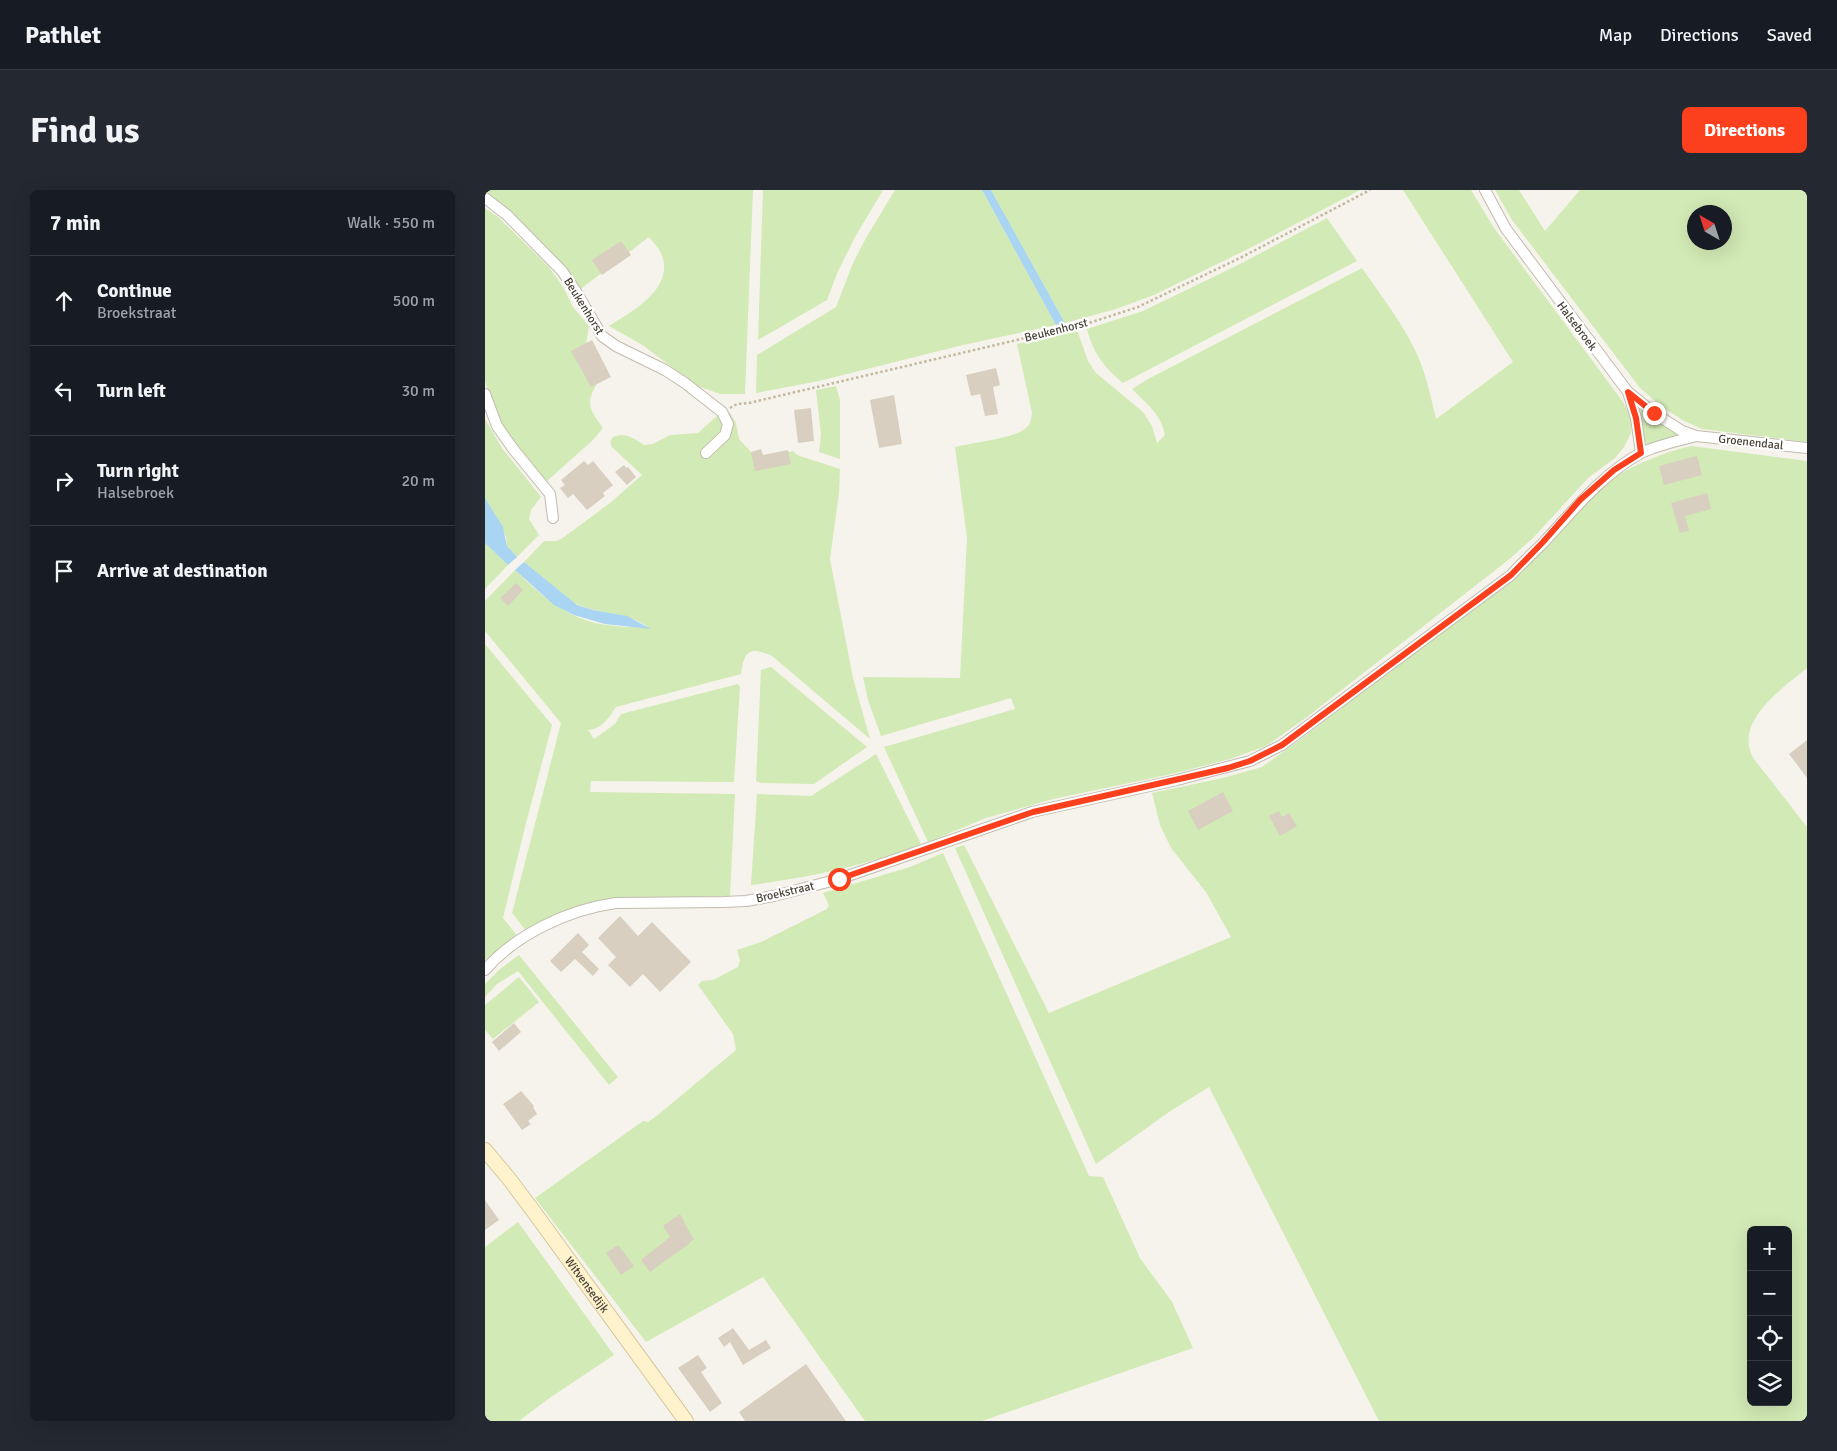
<!DOCTYPE html>
<html lang="en">
<head>
<meta charset="utf-8">
<style>
	:root { --surface:#171b24; --page:#242831; --text:#f1f3f6; --muted:#9ea1a6; --line:#363941; --accent:#fc3f1d }
	body { margin:0; font-family:Signika,sans-serif; background:var(--page); color:var(--text) }
	.controls { position:absolute; right:15px; bottom:15px; display:grid; overflow:hidden; border-radius:8px; box-shadow:0 5px 20px #0002 }
	.controls button { width:45px; height:45px; display:grid; place-items:center; padding:0; border:0; border-bottom:1px solid var(--line); background:var(--surface); color:var(--text); font:25px sans-serif }
	.compass { position:absolute; left:1202px; top:15px; width:45px; height:45px; border-radius:50%; background:var(--surface); box-shadow:0 5px 20px #0002; rotate:321deg }
	.stop { position:absolute; width:15px; height:15px; margin:-11px; border:4px solid #fc3f1d; border-radius:50%; background:#fff }
	.stop.end { background:#fc3f1d; border-color:#fff; box-shadow:0 1px 5px #0008 }
	.list { margin:0; padding:0; list-style:none }
	h2 { display:flex; justify-content:space-between; align-items:center; height:65px; margin:0; padding:0 20px; font-size:21px }
	h2 small { font-size:16px; font-weight:400; color:var(--muted) }
	.list li { display:grid; grid-template-columns:32px 1fr auto; gap:15px; align-items:center; box-sizing:border-box; height:90px; padding:0 20px; border-top:1px solid var(--line) }
	.list b { display:block; font-size:19px; white-space:nowrap }
	.list p { margin:0; font-size:16px; white-space:nowrap; color:var(--muted) }
	.list em { font-size:16px; font-style:normal; color:var(--muted) }
	.icon { flex:none; width:28px; height:28px; fill:none; stroke:currentColor; stroke-width:2; stroke-linecap:round; stroke-linejoin:round }
	.map { position:relative; flex:none; width:1322px; height:1231px; overflow:hidden; border-radius:8px }
	header { display:flex; align-items:center; gap:30px; box-sizing:border-box; height:70px; padding:0 25px; background:var(--surface); border-bottom:1px solid var(--line) }
	header strong { font-size:24px }
	nav { display:flex; gap:28px; margin-inline-start:auto; font-size:18px }
	.intro { display:flex; align-items:center; justify-content:space-between; box-sizing:border-box; height:120px; padding:0 30px }
	h1 { margin:0; font-size:35px }
	.button { padding:12px 22px; border-radius:8px; background:var(--accent); color:#fff; font-size:18px; font-weight:700 }
	main { display:flex; gap:30px; padding:0 30px }
	aside { flex:1; background:var(--surface); border-radius:8px; box-shadow:0 5px 20px #0002 }
	.map>svg:first-child { display:block }
	.green { fill:#d2eab5; fill-rule:evenodd }
	.water { fill:#a9d4f2 }
	.building { fill:#d8cfc1 }
	.lines { fill:none; stroke-linecap:round; stroke-linejoin:round }
	.street-casing { stroke:#c2bbae; stroke-width:12 }
	.secondary-casing { stroke:#d6c79b; stroke-width:16 }
	.path { stroke:#c4b79f; stroke-width:2.5; stroke-dasharray:2.5 2.5; stroke-linecap:butt }
	.street { stroke:#fff; stroke-width:10 }
	.secondary { stroke:#fff3cd; stroke-width:14 }
	.route { stroke:#fc3f1d; stroke-width:6 }
	.labels { text-anchor:middle; stroke-width:4.5; stroke-linejoin:round; paint-order:stroke }
	.street-label { font-size:12px; fill:#4b4439; stroke:#fff }
</style>
</head>
<body>
<header>
<strong>Pathlet</strong>
<nav><a>Map</a><a>Directions</a><a>Saved</a></nav>
</header>
<div class="intro"><h1>Find us</h1><a class="button">Directions</a></div>
<main>
<aside>
<h2>7 min<small>Walk · 550 m</small></h2>
<ul class="list">
<li><svg class="icon" aria-label="ahead" viewBox="0 0 24 24"><path d="M12 20V5M6 11l6-6 6 6"/></svg><div><b>Continue</b><p>Broekstraat</p></div><em>500 m</em></li>
<li><svg class="icon" aria-label="left" viewBox="0 0 24 24"><path d="M17 20v-9H6M10 6l-5 5 5 5"/></svg><div><b>Turn left</b></div><em>30 m</em></li>
<li><svg class="icon" aria-label="right" viewBox="0 0 24 24"><path d="M7 20v-9h11M14 6l5 5-5 5"/></svg><div><b>Turn right</b><p>Halsebroek</p></div><em>20 m</em></li>
<li><svg class="icon" aria-label="arrive" viewBox="0 0 24 24"><path d="M6 21V4h12l-3 4 3 4H6"/></svg><div><b>Arrive at destination</b></div></li>
</ul>
</aside>
<div class="map">
<svg width="1322" height="1231" viewBox="0 0 1322 1231">
	<rect width="100%" height="100%" fill="#f6f3ec"/>
	<path class="green" d="M0 0H268L260 204H235L210 195 159 156 124 136C148 121 191 98 176 63 173 57 168 52 164 47L93 101 0 3Z
		M278 0H398L370 47 353 81 342 110 273 150Z
		M410 0H497L571 135 478 155 334 191 271 203 272 165 351 117 368 73 381 48Z
		M506 0H875L765 58 669 105 631 119 580 133Z
		M918 0H986L1009 38 1138 212 1146 228V243L1139 257 1130 268 1103 288 1048 348 1022 371 822 527 781 556 745 569 687 584 568 609 501 628 443 652 399 557 530 519 526 508 396 546 383 510 378 487 475 488 482 348 470 257C485 253 533 248 542 237 546 233 546 228 547 223L532 154 592 140 603 171 611 183 658 222 667 236 672 253 680 245C676 224 661 213 647 199L665 188 877 78C894 103 914 128 928 156 940 179 945 204 951 229L1028 172Z
		M1010 0H1034L1060 41 1095 0H1322V252L1217 239 1199 231 1176 216 1155 198 1027 30ZM1240 22V52H1210V22Z
		M0 18 13 27 64 77 78 97 88 117 104 136 101 155 113 192C100 213 104 219 118 238L108 250 61 292 18 239 9 220 0 191Z
		M842 28 872 71 638 193C619 177 608 163 602 139L658 121 751 76Z
		M351 196 355 210V269L334 262 336 245 331 200Z
		M1158 220 1196 245 1165 255 1161 254 1153 222Z
		M245 223 251 233 254 249 266 262 283 267 308 261 312 265 355 279 354 303 345 369 368 488 385 549 287 466C264 456 259 461 256 484L131 517C124 528 117 539 103 540L109 549 130 534 136 524 253 494 255 497 249 592 106 591 105 602 250 604 245 706 125 709 41 741 27 723 76 533 0 441V411L30 380C53 403 78 425 110 433 127 437 147 437 164 438 144 422 118 425 94 415 77 408 55 384 39 372L59 351H72L79 347 125 313 157 285 127 257 125 252 128 247C141 242 149 248 159 255L168 254 185 245 213 243 233 225Z
		M0 229 17 258 56 307 46 320 44 329 54 345 32 367 22 356 21 346 0 308Z
		M1206 256 1322 271V478C1298 498 1247 532 1269 569L1322 637V1231H894L724 897 684 922 611 974 470 658 479 655 564 823 746 747 721 702 686 658 675 635 667 603 738 588 777 577 816 549 952 445 1127 289C1152 273 1178 263 1206 256ZM1266 1040H1303V1212H1266Z
		M0 353 23 375 0 399Z
		M0 454 67 535 40 637 18 728 33 747 0 770Z
		M285 477H286L382 557 329 594 276 593 271 591 276 480Z
		M391 564 436 654C380 676 326 687 266 695L272 604 326 606Z
		M458 663 604 986 618 987 655 1068 687 1112 708 1158 497 1231H380L278 1087 161 1152 50 1008 158 931 163 932 174 924 251 860 248 844 213 795 217 791 228 790 253 777 255 770 252 760 276 752 342 719 344 715 338 703 425 677Z
		M34 765 133 887 124 895 33 781 12 794 0 807V794L15 779Z
		M34 787 54 812 8 849 0 840V815Z
		M33 1032 129 1165 63 1209 34 1231H0V1057Z"/>
	<path class="water" d="M497 0H506L580 133 571 135Z
		M0 308 18 337 22 356 32 367 23 375 0 353Z
		M39 372 92 415 108 420 142 426 166 439 120 434 89 425 69 415 30 380Z"/>
	<path class="building" d="M136 51 146 65 117 85 107 70Z
		M107 150 126 187 106 197 86 161Z
		M511 178 515 195 508 197 513 224 500 226 495 204 486 206 481 185Z
		M409 205 417 254 394 258 385 210Z
		M326 218 329 251 313 253 309 220Z
		M276 259 278 265 303 260 306 274 270 281 266 262Z
		M1212 266 1217 285 1179 295 1174 276Z
		M99 271 103 275 108 271 128 295 118 303 120 306 102 320 88 304 83 308 75 298 80 295 76 290Z
		M139 275 141 278 143 277 151 287 142 295 130 282Z
		M1222 303 1226 319 1200 326 1204 341 1195 343 1186 313Z
		M31 393 38 400 23 416 15 408Z
		M1322 550V588L1304 564Z
		M738 602 748 621 713 640 703 621Z
		M794 621 797 627 804 623 812 636 795 646 784 626Z
		M135 726 153 746 167 732 206 772 175 802 158 784 145 797 123 775 131 767 113 748Z
		M93 743 104 755 97 762 114 779 108 786 90 769 76 782 65 771Z
		M29 833 36 842 14 861 7 852Z
		M36 901 49 916 48 917 52 924 43 931 46 934 37 940 18 914Z
		M0 1010 14 1030 0 1040Z
		M195 1024 200 1033H199L209 1049 205 1052V1053L165 1082 156 1070 185 1047 178 1036Z
		M133 1055 149 1076 136 1085 121 1063Z
		M248 1138 264 1160 281 1150 286 1158 258 1175 245 1152 239 1157 233 1148Z
		M213 1165 222 1178 216 1182 237 1213 225 1222 193 1178Z
		M321 1174 361 1231H260L254 1222Z"/>
	<g class="lines">
		<defs>
			<path id="street" d="M1000 0 1021 39 1143 202 1169 223 1197 241 1211 246 1322 258
				M0 8 22 25 77 81 92 103 117 146 131 156 180 180 200 193 237 222 243 234 240 245 221 263
				M1143 202 1151 228 1156 263
				M0 204 12 236 29 260 65 304 68 328
				M0 780C31 744 85 719 131 713L239 712 261 711 289 706 354 689 547 622 692 590 765 571 797 555 1026 385C1036 374 1047 364 1058 353 1089 320 1116 285 1156 263 1173 255 1193 251 1211 246"/>
			<g id="secondary">
				<path id="s1" d="M0 960 25 990 49 1022 201 1231"/>
			</g>
		</defs>
		<use href="#street" class="street-casing"/>
		<use href="#secondary" class="secondary-casing"/>
		<path class="path" d="M245 218 252 214 264 213 604 133 653 117 757 67 885 0"/>
		<use href="#street" class="street"/>
		<use href="#secondary" class="secondary"/>
	</g>
	<g class="lines">
		<path class="route" d="M354 689 548 622 743 578 765 571 797 555 1026 385 1058 352 1095 310 1129 280 1156 263 1151 228 1143 202 1169 223"/>
	</g>
	<g class="labels">
		<g class="street-label">
			<text transform="translate(99 116) rotate(58)" y="4">Beukenhorst</text>
			<text transform="translate(1092 136) rotate(53)" y="4">Halsebroek</text>
			<text transform="translate(571 140) rotate(-14)" y="4">Beukenhorst</text>
			<text transform="translate(1266 252) rotate(6)" y="4">Groenendaal</text>
			<text transform="translate(300 702) rotate(-13)" y="4">Broekstraat</text>
			<text dy="4" stroke="none"><textPath href="#s1" startOffset="169">Witvensedijk</textPath></text>
		</g>
	</g>
</svg>
<div class="controls">
<button>+</button>
<button>−</button>
<button><svg class="icon" aria-label="locate" viewBox="0 0 24 24"><circle cx="12" cy="12" r="6"/><path d="M12 2v4M12 18v4M2 12h4M18 12h4"/></svg></button>
<button><svg class="icon" aria-label="layers" viewBox="0 0 24 24"><path d="M12 4l9 5-9 5-9-5zM3 14l9 5 9-5"/></svg></button>
</div>
<svg class="compass" viewBox="-18 -18 36 36"><path d="M0-13l5 13h-10z" fill="#e53935"/><path d="M0 13l5-13h-10z" fill="#9ea1a6"/></svg>
<div class="stop" style="left:354px;top:689px"></div>
<div class="stop end" style="left:1169px;top:223px"></div>
</div>
</main>
</body>
</html>
